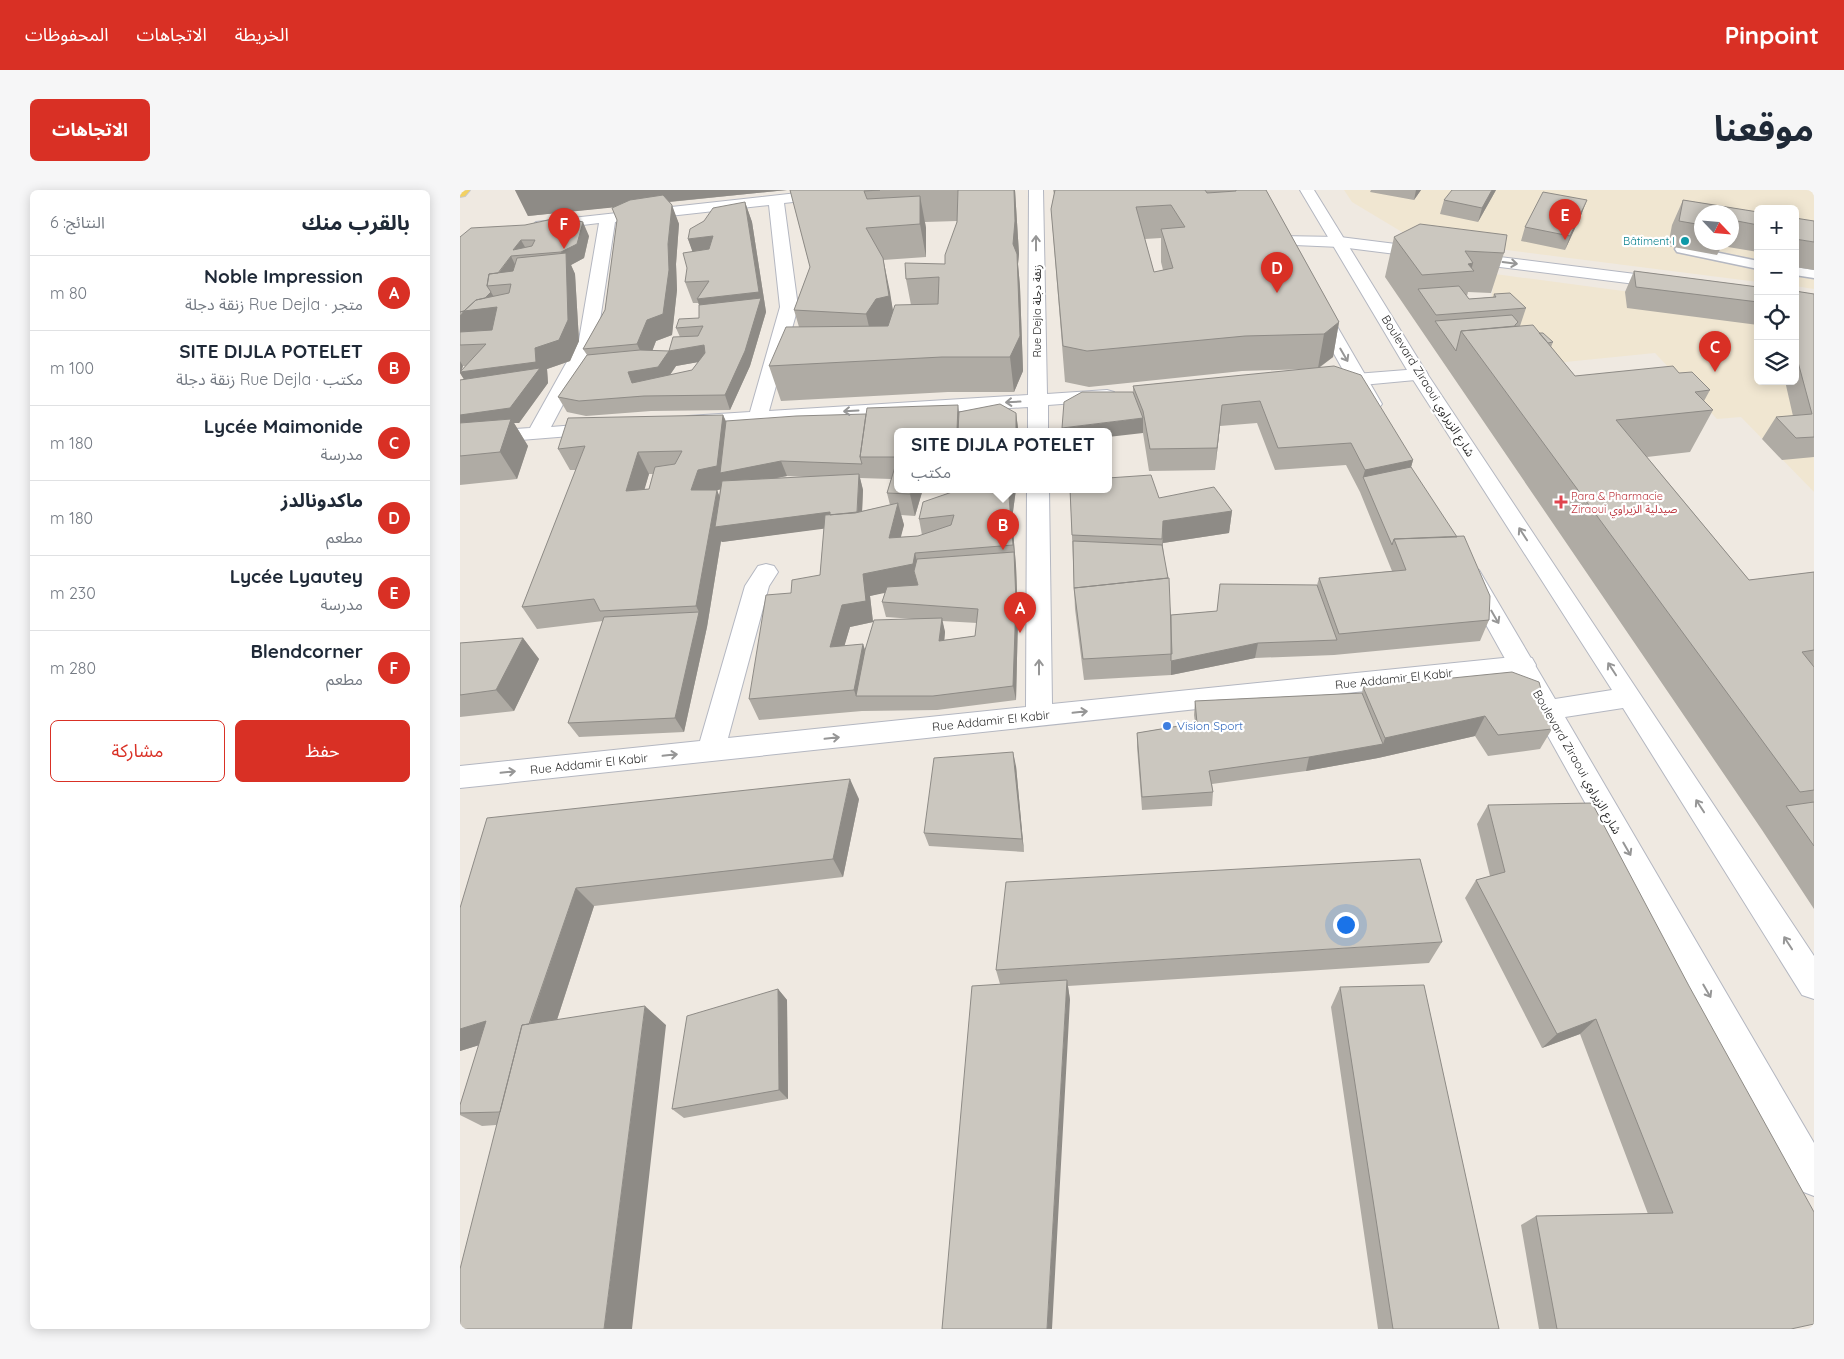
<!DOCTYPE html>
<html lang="ar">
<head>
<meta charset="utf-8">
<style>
	:root { --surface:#fff; --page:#f6f6f7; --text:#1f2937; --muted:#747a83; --line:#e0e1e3; --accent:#d93025 }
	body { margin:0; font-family:Quicksand,"Noto Sans Arabic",sans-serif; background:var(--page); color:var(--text); direction:rtl }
	.controls { position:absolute; right:15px; top:15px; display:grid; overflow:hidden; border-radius:8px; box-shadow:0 2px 12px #0003 }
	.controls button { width:45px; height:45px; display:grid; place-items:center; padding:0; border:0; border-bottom:1px solid var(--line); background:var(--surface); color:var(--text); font:25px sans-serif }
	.compass { position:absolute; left:1234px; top:15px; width:45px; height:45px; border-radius:50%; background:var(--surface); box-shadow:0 2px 12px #0003; rotate:116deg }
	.you { position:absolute; left:885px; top:734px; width:18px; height:18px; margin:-12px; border:4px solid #fff; border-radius:50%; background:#1a73e8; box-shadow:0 0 0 8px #1a73e833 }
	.badge { display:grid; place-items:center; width:32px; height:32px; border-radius:50%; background:var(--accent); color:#fff; font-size:16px; font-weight:700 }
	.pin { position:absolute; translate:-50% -41px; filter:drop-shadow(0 1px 2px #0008) }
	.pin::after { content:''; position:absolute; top:26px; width:18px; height:15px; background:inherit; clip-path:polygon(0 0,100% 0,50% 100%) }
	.popup { position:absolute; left:434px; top:238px; width:218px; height:65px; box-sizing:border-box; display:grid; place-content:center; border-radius:8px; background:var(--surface); filter:drop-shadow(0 1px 4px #0005); font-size:16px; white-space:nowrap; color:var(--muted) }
	.popup b { font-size:19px; color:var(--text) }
	.popup::after { content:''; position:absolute; left:50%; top:100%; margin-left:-10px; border:10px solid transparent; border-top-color:var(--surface) }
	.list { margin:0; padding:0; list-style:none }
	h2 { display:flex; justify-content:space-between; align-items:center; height:65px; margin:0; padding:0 20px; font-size:21px }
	h2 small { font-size:16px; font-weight:400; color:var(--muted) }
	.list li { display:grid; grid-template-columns:32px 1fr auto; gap:15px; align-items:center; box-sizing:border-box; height:75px; padding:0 20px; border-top:1px solid var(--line) }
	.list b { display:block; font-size:19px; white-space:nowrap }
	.list p { margin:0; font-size:16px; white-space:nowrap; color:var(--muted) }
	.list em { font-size:16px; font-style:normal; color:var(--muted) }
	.actions { display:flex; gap:10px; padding:15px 20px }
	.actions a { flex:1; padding:11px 0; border:1px solid var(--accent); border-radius:8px; text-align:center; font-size:18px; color:var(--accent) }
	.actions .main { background:var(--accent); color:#fff }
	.icon { flex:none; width:28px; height:28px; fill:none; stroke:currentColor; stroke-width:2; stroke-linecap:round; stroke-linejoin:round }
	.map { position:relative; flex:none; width:1354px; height:1139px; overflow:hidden; direction:ltr; border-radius:8px }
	header { display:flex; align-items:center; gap:30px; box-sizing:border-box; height:70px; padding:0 25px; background:var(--accent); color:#fff }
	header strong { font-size:24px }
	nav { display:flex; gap:28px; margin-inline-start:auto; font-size:18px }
	.intro { display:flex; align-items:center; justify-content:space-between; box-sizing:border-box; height:120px; padding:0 30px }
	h1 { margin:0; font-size:35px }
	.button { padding:12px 22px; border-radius:8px; background:var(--accent); color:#fff; font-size:18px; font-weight:700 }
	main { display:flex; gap:30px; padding:0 30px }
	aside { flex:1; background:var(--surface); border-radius:8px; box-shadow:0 2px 12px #0003 }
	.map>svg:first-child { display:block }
	.education { fill:#f0e6d1; fill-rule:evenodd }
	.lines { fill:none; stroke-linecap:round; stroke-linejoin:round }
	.lane-casing { stroke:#b4b7c1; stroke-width:3 }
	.street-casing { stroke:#b4b7c1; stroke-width:2 }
	.secondary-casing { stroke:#b4b7c1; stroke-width:2 }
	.primary-casing { stroke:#c9c9c9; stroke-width:2 }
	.lane { fill:#fff; fill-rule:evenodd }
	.street { fill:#fff; fill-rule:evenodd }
	.secondary { fill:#fff; fill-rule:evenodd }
	.primary { fill:#f2d163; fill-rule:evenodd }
	.wall { fill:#afaba4; fill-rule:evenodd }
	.shaded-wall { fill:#8e8b86 }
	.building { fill:#cbc7bf; stroke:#8e8b86; fill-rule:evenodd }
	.oneway { stroke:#969696 }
	.culture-dot { fill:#0f9aa8; stroke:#fff; stroke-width:2 }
	.health-dot { fill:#e0444e; stroke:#fff; stroke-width:2 }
	.shop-dot { fill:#3f7fe0; stroke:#fff; stroke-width:2 }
	.labels { text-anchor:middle; stroke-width:4.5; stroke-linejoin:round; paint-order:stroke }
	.far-culture-label { font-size:11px; fill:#0d838f; stroke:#fff; text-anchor:end }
	.far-street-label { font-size:11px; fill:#2e2e2e; stroke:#fff }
	.far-health-label { font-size:11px; fill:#be3a42; stroke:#fff; text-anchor:start }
	.street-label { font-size:12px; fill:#2e2e2e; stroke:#fff }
	.shop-label { font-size:12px; fill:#366cbe; stroke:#fff; text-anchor:start }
</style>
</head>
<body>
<header>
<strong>Pinpoint</strong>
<nav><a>الخريطة</a><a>الاتجاهات</a><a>المحفوظات</a></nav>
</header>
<div class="intro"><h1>موقعنا</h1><a class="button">الاتجاهات</a></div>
<main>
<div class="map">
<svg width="1354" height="1139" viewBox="0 0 1354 1139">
	<rect width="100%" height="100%" fill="#efe9e1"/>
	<path class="education" d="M884 0H1354V99L1335 96V19H1298V92L952 48 892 12ZM1242 22H1272V52H1242Z
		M1035 84 1298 119V191H1335L1354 129V302L1281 227 1257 229 1195 163 1085 174 1030 117Z"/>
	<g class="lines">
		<defs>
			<path id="lane" d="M1221 55 1298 71V79L1217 62 1215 59 1217 56Z
				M1335 77 1354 80V88L1335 85Z"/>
			<path id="street" d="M364 0H412L410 3 405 4 324 13 338 117 309 221 568 205 569 0H583L587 204 647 200 654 202 657 206 654 210 588 215V241H568V217L228 238 221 236 218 232 221 228 228 226 290 222 320 117 309 15 155 32 137 150 91 237 141 233 148 235 151 239 148 243 0 255V243L70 238 119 150 139 33 81 40 76 38 73 35 76 32Z
				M818 46 880 47 1207 88 1213 89 1215 93 1213 97 1207 98 880 57 812 54 810 51 812 48Z
				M959 179 966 181 968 185 966 189 870 198 863 196 861 192 863 188 870 186Z
				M567 299H589L592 514 1063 466 1072 468 1076 475 1072 482 1063 484 0 598V576L240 551 285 396 298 376 306 374 314 376 318 382 309 396 268 548 566 517Z"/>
			<path id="secondary" d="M840 0H854L968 185 1354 766V809L1342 805 1163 518 1105 527 1354 953V1006L1341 1001 999 386 1003 380 1011 378 1019 380 1095 509 1152 500 950 185Z
				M858 114 864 115 867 119 922 214 919 218 912 220 905 218 902 214 849 119 852 115Z"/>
			<path id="primary" d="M0 0H10L5 6 0 7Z"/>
		</defs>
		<use href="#lane" class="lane-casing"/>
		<use href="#street" class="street-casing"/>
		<use href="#secondary" class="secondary-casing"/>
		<use href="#primary" class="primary-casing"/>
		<use href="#lane" class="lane"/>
		<use href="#street" class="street"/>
		<use href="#secondary" class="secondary"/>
		<use href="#primary" class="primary"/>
	</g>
	<path class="wall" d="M55 0H327L210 12 219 34 216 74 217 100 212 145 196 151 192 161H209L220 147 216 138 239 128V115L238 113H233L225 92 233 62 228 49 285 12 292 32 306 122 290 176 270 220 191 221 126 226 107 222 98 207 127 165 123 159 145 120 157 30 153 17 68 26ZM238 172 232 180 210 185 216 176Z
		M330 0H555L559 64 558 74 560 97 563 181 554 202H488L321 211 309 176 339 137 334 120 350 77ZM497 31 485 74 446 89 451 115 433 121 423 70 466 67V38L465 32Z
		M593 0H806L879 132 873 167 859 178 953 270 951 277 1029 430 1020 451 874 465 795 468 711 485 624 490 615 419 610 299 699 308 772 321 769 343 703 353V357L711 425 757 421 857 395 859 388 932 381 900 302 886 275 815 280 797 233 760 236 755 280 689 281 683 243 673 202V196L847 179 782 181 629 197 605 192 591 19 594 4ZM701 48V72L703 80 694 82 685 49Z
		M911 0H961L954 10 910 2Z
		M1036 0 1018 32 980 24 984 10Z
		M1223 10 1298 22V62L1262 56 1257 65 1208 56 1212 35ZM1242 22H1272V52H1242Z
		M1122 23 1105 60 1061 51 1065 37Z
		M129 46 124 68 111 75 115 84 119 151 110 171 87 179 88 193 59 233H54L68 256 57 289 0 295V190L4 189 0 183V171L3 176 1 181 5 176H3L0 171V47Z
		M934 47 1044 63 1031 103 1008 102 1007 106 1009 109 1033 107 1034 104 1066 118 1060 136 1079 143 1093 152 1091 157 1115 186 1219 183 1250 200 1244 211 1253 220 1230 262 1187 267 1289 390 1354 382V719L1302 640 925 87Z
		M1335 49 1354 52V80L1335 77Z
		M1174 81 1298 97V135L1167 118 1165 102Z
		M1335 101 1354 104V267L1322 270 1302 249 1316 227 1333 226 1325 191H1335Z
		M499 222 556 223 558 238 438 299H463L455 326 441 325 444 335 440 347 458 346 462 345 459 329 495 301 496 299H556L552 329 556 376 558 427 556 510 477 520 402 521 299 530 289 509 331 403 360 385 364 338 262 352 261 351 247 437 224 542 119 547 108 533 143 431 77 439 62 417 116 280H110L98 259 263 225 266 231ZM189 284H193L189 299H184ZM327 286 349 287 315 288ZM400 288 431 289 427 303 430 315 402 321 403 300ZM260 299 259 307 257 300H254ZM425 402 422 412 426 427 454 429 405 460 403 454 384 456 390 437 413 432 410 406ZM482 431 517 433 515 446 484 450 485 442Z
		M63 448 79 469 54 521 0 527V453Z
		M903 497 1092 539 1080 559 1028 566 1015 546 918 568 846 581 752 594 753 602 752 616 682 620 677 557V543L735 533 734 525 735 511 902 503Z
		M556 576 564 662 469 656 464 643Z
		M399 609 383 687 134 716 97 830 206 835 36 935 22 936 0 925V915L19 855 0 861V718Z
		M1028 615 1331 1139H1079L1061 1035 1076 1026 1188 1024 1120 844 1082 858 1005 708 1016 690 1030 686 1017 634Z
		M982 752 969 773 608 796 610 810 540 794 536 780Z
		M880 797 1039 1139H918L871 817Z
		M318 799 327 810 328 909 224 928 212 919Z"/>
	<path class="shaded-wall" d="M55 0H327L68 26Z
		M554 0H555L559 64 558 74 560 97 563 181 554 202 550 167Z
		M956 0H961L954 10Z
		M1032 0H1036L1018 32 1022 18Z
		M460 6 466 38V67L460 34Z
		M1127 10 1122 23 1105 60 1110 46Z
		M285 12 292 32 306 122 290 176 270 220 265 205 245 130 237 109 299 102Z
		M212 15 219 34 216 74 217 100 212 145 196 151 187 175 177 154 187 130 208 54Z
		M123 32 129 46 124 68 111 75 115 84 119 151 110 171 87 179 88 193 59 233H54L68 256 57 289 40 262 0 242V225L13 204 0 183V171L3 176 1 182 75 158 106 72 101 62Z
		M253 46 260 66 235 69 228 49Z
		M61 50 69 64 53 60Z
		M51 66 58 81 33 91Z
		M423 68 430 102 436 140 414 158 406 124Z
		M1013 73 1011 81 1008 74Z
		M31 102 39 116 49 138 0 155V126L4 121Z
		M879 132 873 167 858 178 864 144Z
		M244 155 250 170 216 176 205 192 175 196 179 208 172 193 168 182 209 161Z
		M498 215 501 237V241H497Z
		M762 215 760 236 755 280 757 258Z
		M556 223 558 238V241H556Z
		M263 225 272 246 321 271 327 286 248 302 231 300 238 280Z
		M683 228V243L648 247V241H602V238Z
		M178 262 189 284 178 322 166 301Z
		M953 270 947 292 903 287 905 280Z
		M399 284 403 300 401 345 397 330Z
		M452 299H463L455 326 450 304Z
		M550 299H556L552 329 556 376 553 355 549 307Z
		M257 300 266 322H370L369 338 262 352 261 351 247 437 224 542 215 528 239 422 236 416Z
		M438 313 444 335 435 370 429 348Z
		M772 321 769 343 703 353 702 370 703 331Z
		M554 362 556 376 558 427 556 510 553 496Z
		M455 363 460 384 454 381 458 396 410 406 413 432 390 437 378 478 370 457 382 415 403 384Z
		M482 428 485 442 483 466 479 451Z
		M63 448 79 469 54 521 36 500Z
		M798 453 795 468 711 485V471Z
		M403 454 410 475 396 506 394 500Z
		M1025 526 1015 546 918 568 846 581 849 567 923 554 925 548Z
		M553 562 556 576 564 662 562 649Z
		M390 589 399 609 383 687 373 669Z
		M116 698 134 716 89 854 68 839Z
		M607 790 610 810 592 1139H587Z
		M318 799 327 810 328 909 319 900Z
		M185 816 206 835 172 1139H144Z
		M1136 829 1120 844 1082 858 1097 844Z
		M26 831 49 846 0 861V839Z"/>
	<path class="building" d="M330 0H420L404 1 407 9 460 6V34L406 38 423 68 429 106 416 109 406 124 334 120 350 77Z
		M498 0H554L555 31 553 54 557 64 560 146 550 167H482L309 176 326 137 428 136 435 115 478 114 479 87 446 89 445 73 485 74V65L497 32Z
		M595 0H745L747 3 776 1V0H806L879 132 864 144 785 146 627 161 603 156 591 19ZM711 15 725 37 701 39 713 78 694 82 676 17Z
		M992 0H1032L1022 18 984 10Z
		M1083 2 1127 10 1110 46 1065 37Z
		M203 5 212 15 208 54 209 80 203 124 187 130 177 154 123 159 145 120 157 30 152 18 170 10Z
		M1223 10 1298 22V35L1272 30V22H1242V35L1219 31Z
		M285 12 299 102 237 109 249 91 225 92 227 78 223 63 249 59 253 46 228 49 230 39 244 31 253 18Z
		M102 27 123 32 117 54 101 62 51 66 38 83 29 84 27 96 31 102 25 108 16 110 4 121 8 128 4 121 0 122V47L11 38 65 35ZM61 50H75L72 56 53 60Z
		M1335 28 1354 31V52L1335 49Z
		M960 34 1047 45 1044 63 1005 61 1013 73 1008 74 1014 81 962 85 934 47Z
		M106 63 108 130 99 150 75 158 76 172 0 182 26 154 0 155V142L32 140 37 117 4 121 16 110 49 103 51 94 27 96 29 84 53 81 57 68Z
		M1174 81 1298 97V112L1176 97Z
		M999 96 1009 109 1036 107 1034 104 1050 103 1066 118 976 125 958 99Z
		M1335 101 1354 104V247L1336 248 1316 227 1352 224 1335 161Z
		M301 108 285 161 265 205 184 206 119 211 98 207 127 165 180 160 209 161 198 177 168 182 172 193 232 180 245 163 244 155 209 161 213 147 238 146 243 136 216 138 219 129 239 128V115Z
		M4 121 0 126V122Z
		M1052 125 1058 132 1055 135V136L1001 141 996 161 975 131Z
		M1073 135 1115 186 1213 176 1219 183 1232 182 1250 200 1235 202 1253 220 1156 230 1289 390 1354 382V460L1342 462 1354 477V600L1340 602 1001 141Z
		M1079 143H1083L1093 152 1088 153Z
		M874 176 901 185 953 270 905 280 891 253 818 258 800 211 762 215 757 258 690 259 683 221 673 196Z
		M80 178 50 218 0 225V190Z
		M622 202H673L683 228 602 238 604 212Z
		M540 214 556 223V241H498L499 222Z
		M498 215 497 241H438V299H452L450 304 427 303 438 267H400L407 218Z
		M406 224 400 267 402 274 321 271 260 283 266 231 336 226Z
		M263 225 257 276 238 280 231 300H257L236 416 140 421 134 409 62 417 125 256 98 259 108 228ZM222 261 215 274 195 277 189 299 166 301 178 262Z
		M51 229 40 262 0 266V233Z
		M951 277 997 347 934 349 932 355 903 287Z
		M399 284 397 322 370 325V322L255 337 262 291Z
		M691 285 699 308 754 297 772 321 703 331 702 349 612 345 610 299H648V288Z
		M496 299H550L549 307 553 355 455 363 453 374 403 384 406 411 382 415 370 457 403 454 394 500 289 509 306 405 331 403 332 390 360 385 365 325 395 323 438 313 429 348 458 346 491 335 494 325 459 329 463 312 495 301Z
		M1004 346 1030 406 1029 430 879 444 859 388 946 380 934 349Z
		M613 351 702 355 708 388 614 398Z
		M554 362 556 412 553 496 473 506H396L405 460 414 430 482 428 479 451 515 446 518 419 422 412 427 397 458 395 454 381 457 369Z
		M709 388 712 464 623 469 614 398Z
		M760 394 857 395 877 450 798 453 711 471V425L757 421Z
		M239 422 215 528 108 533 144 427Z
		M63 448 36 500 0 505V453Z
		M1052 482 1079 492 1092 539 1038 545 1025 526 925 548 903 497Z
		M902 503 923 554 849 567 749 581 753 602 682 607 677 543 737 533 735 511Z
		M553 562 562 649 464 643 474 568Z
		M390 589 373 669 116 698 69 834 62 835 40 922 0 923V915L26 831 0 839V718L27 628Z
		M1354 612V656L1326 616Z
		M1132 613 1229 796 1354 1022V1134L1331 1139H1097L1076 1026 1213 1023 1136 829 1097 844 1016 690 1045 682 1028 615Z
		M960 669 982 752 536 780 546 692Z
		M607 790 587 1139H482L512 796Z
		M964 795 1039 1139H933L880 797Z
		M318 799 319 900 212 919 227 826Z
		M185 816 144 1139H0V1079L62 835Z"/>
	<defs><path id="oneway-shaft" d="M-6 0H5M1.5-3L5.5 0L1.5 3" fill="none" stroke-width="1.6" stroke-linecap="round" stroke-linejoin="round" transform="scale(1.25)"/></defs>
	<g class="oneway">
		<use href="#oneway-shaft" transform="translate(576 53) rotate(-90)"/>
		<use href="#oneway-shaft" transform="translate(1050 73) rotate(7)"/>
		<use href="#oneway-shaft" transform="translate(884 165) rotate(60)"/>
		<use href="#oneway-shaft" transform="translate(553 212) rotate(177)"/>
		<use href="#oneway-shaft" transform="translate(391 221) rotate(177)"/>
		<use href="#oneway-shaft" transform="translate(1063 344) rotate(-123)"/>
		<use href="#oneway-shaft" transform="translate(1035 427) rotate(60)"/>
		<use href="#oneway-shaft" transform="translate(579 477) rotate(-90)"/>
		<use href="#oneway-shaft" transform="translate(1152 479) rotate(-123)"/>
		<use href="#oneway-shaft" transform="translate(620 522) rotate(-6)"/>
		<use href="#oneway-shaft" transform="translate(372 548) rotate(-6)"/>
		<use href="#oneway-shaft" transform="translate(210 565) rotate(-6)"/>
		<use href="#oneway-shaft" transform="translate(48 582) rotate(-6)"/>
		<use href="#oneway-shaft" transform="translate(1240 616) rotate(-123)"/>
		<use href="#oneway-shaft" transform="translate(1167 659) rotate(60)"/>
		<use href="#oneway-shaft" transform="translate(1328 753) rotate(-123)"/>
		<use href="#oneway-shaft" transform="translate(1247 801) rotate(60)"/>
	</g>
	<circle class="culture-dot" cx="1225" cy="51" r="5"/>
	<path class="health-dot" d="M1098.5 304.5h5v5h5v5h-5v5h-5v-5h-5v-5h5z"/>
	<circle class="shop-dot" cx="707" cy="536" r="5"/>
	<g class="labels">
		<g class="far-culture-label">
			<text x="1215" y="55">Bâtiment I</text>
		</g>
		<g class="far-street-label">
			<text transform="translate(577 121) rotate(-90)" y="4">Rue Dejla زنقة دجلة</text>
		</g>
		<g class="far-health-label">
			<text x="1111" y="310">Para &amp; Pharmacie<tspan x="1111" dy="13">Ziraoui صيدلية الزيراوي</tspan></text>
		</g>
		<g class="street-label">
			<text transform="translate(968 196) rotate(58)" y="4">Boulevard Ziraoui شارع الزيراوي</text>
			<text transform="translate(934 489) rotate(-6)" y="4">Rue Addamir El Kabir</text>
			<text transform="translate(531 531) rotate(-6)" y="4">Rue Addamir El Kabir</text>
			<text transform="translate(1117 572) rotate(60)" y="4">Boulevard Ziraoui شارع الزيراوي</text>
			<text transform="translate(129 574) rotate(-6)" y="4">Rue Addamir El Kabir</text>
		</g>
		<g class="shop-label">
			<text x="717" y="540">Vision Sport</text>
		</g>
	</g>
</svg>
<div class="controls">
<button>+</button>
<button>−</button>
<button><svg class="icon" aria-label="locate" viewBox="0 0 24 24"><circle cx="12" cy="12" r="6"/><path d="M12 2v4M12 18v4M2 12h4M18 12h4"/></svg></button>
<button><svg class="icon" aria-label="layers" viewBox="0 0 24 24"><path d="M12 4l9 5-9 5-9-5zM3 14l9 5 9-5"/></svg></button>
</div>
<svg class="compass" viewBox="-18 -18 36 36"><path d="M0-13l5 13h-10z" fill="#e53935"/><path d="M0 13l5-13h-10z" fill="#747a83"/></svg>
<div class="you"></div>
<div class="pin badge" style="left:560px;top:443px">A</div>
<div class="pin badge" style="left:543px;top:360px">B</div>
<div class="popup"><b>SITE DIJLA POTELET</b>مكتب</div>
<div class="pin badge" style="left:1255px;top:182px">C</div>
<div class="pin badge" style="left:817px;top:103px">D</div>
<div class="pin badge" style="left:1105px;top:50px">E</div>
<div class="pin badge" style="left:104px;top:59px">F</div>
</div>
<aside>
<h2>بالقرب منك<small>النتائج: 6</small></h2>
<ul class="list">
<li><span class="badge">A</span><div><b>Noble Impression</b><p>متجر · Rue Dejla زنقة دجلة</p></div><em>80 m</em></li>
<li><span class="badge">B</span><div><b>SITE DIJLA POTELET</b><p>مكتب · Rue Dejla زنقة دجلة</p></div><em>100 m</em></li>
<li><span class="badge">C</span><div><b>Lycée Maimonide</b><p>مدرسة</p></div><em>180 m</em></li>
<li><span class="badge">D</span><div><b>ماكدونالدز</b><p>مطعم</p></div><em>180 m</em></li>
<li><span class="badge">E</span><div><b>Lycée Lyautey</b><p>مدرسة</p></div><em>230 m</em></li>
<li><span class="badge">F</span><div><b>Blendcorner</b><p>مطعم</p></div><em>280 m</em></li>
</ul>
<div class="actions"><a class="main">حفظ</a><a>مشاركة</a></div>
</aside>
</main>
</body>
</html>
